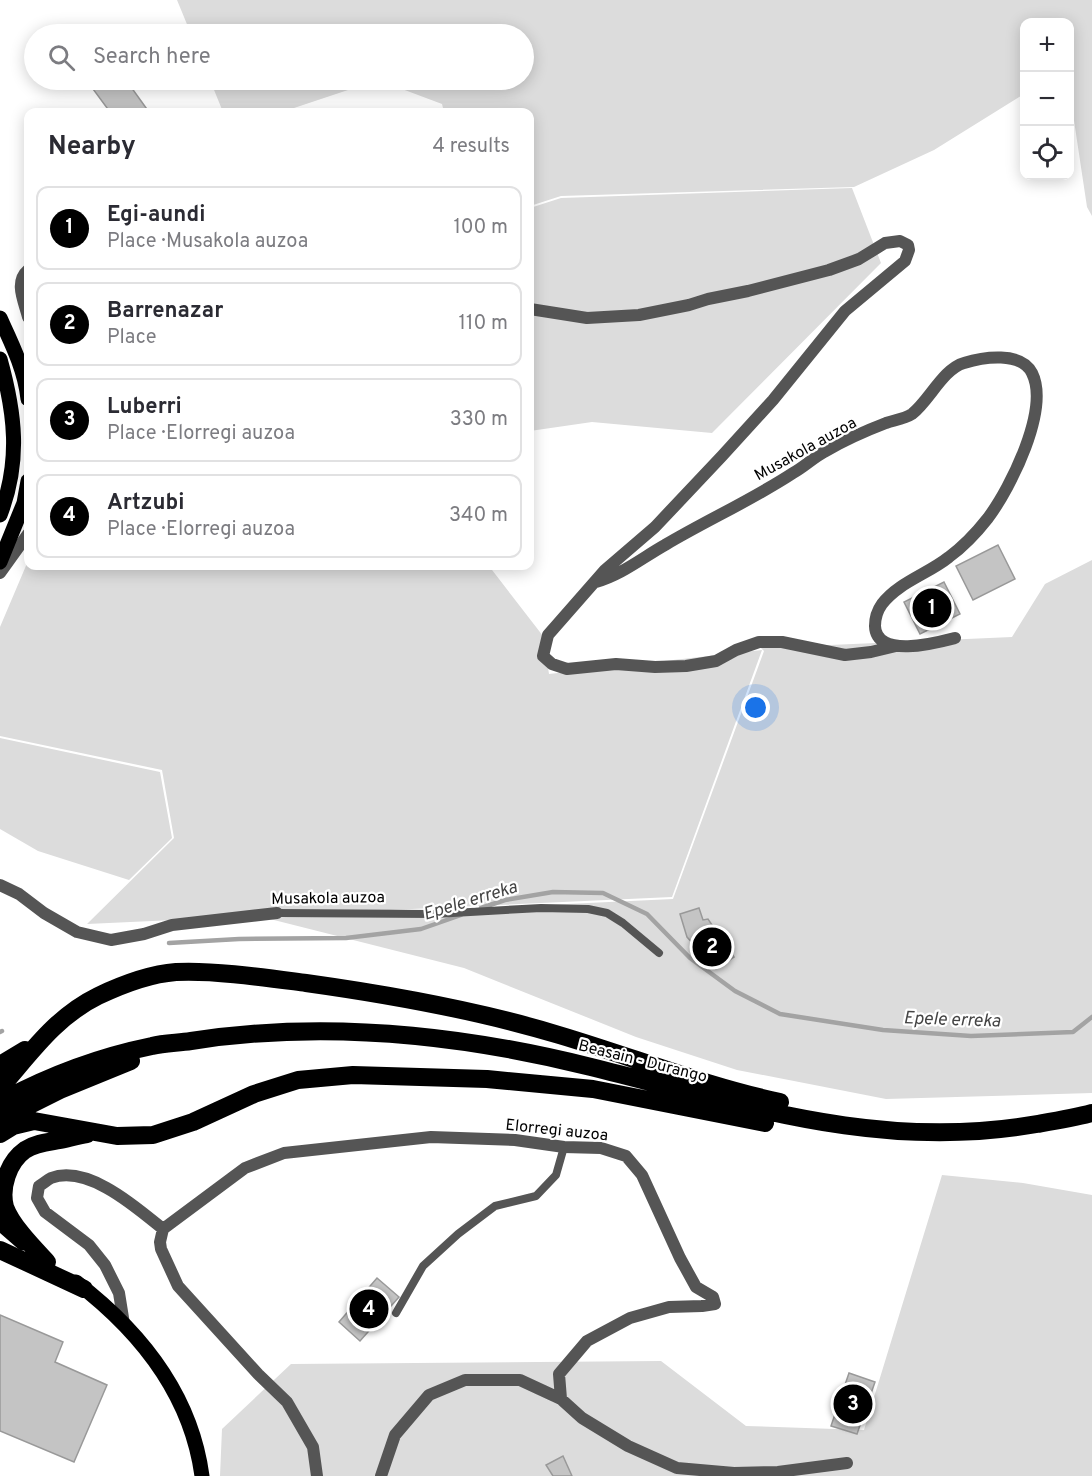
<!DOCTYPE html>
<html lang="en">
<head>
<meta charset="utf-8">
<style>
	:root { --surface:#fff; --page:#f2f2f3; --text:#2b2b33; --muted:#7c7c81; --line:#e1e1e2; --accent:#000 }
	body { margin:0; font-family:Overpass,sans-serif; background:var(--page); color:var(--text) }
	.controls { position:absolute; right:18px; top:18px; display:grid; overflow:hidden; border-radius:12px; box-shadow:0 3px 15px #0003 }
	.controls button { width:54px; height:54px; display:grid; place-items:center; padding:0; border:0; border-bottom:2px solid var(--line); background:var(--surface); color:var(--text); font:30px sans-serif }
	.you { position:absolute; left:756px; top:708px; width:21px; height:21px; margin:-15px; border:4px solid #fff; border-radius:50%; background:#1a73e8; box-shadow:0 0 0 9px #1a73e833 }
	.badge { display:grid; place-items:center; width:39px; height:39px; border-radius:50%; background:var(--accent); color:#fff; font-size:20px; font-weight:700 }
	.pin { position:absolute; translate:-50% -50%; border:3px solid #fff; box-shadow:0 2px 6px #0006 }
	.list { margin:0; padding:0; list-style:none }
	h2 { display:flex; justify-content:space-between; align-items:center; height:78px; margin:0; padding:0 24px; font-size:26px }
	h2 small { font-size:20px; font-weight:400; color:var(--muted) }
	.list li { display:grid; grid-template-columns:39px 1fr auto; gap:18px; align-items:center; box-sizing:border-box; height:84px; margin:0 12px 12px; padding:0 12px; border:2px solid var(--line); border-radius:12px }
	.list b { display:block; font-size:22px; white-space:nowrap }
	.list p { margin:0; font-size:20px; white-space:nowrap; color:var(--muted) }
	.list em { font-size:20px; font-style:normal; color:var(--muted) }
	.icon { flex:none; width:33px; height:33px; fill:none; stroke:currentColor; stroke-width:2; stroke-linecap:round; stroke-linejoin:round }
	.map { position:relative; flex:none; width:1092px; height:1476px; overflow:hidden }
	.search { position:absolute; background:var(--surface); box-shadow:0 3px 15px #0003; left:24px; top:24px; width:510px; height:66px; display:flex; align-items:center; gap:15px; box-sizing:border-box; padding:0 21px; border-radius:33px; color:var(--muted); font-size:22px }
	.panel { position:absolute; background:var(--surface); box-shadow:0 3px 15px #0003; left:24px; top:108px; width:510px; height:462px; border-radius:12px }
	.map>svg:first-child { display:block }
	.green { fill:#dcdcdc }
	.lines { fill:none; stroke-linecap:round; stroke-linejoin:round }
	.stream { stroke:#a3a3a3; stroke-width:4.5 }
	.building { fill:#c4c4c4; stroke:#999; stroke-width:1.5 }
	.lane { stroke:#555; stroke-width:8 }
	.street { stroke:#555; stroke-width:12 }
	.primary { stroke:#000; stroke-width:15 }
	.highway { stroke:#000; stroke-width:18 }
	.labels { text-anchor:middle; stroke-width:4.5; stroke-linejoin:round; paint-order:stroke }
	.street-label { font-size:16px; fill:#000; stroke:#fff }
	.water-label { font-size:18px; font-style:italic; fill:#444; stroke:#fff }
</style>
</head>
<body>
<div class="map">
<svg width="1092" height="1476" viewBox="0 0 1092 1476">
	<rect width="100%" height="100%" fill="#fff"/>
	<path class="green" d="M177 0H1092V216L1087 207 1070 94V22H1024V94L934 150 854 187 561 196 530 206V112H444L442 104 378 80H524V34H191Z
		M210 80H378L282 112H223Z
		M852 188 881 263 712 433 592 422 530 431V208L561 198Z
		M1092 560V1093L886 1099 737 1070 636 1037 464 968 266 918 673 899 764 651 761 648 1012 637 1045 584Z
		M28 561V566H489L543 636 549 674 762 650 672 897 87 924 174 838 162 770 0 736V627Z
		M0 738 160 772 172 838 129 880 38 851 0 829Z
		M942 1175 1023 1183 1092 1195V1476H220L222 1429 291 1364 661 1361 746 1426 864 1430Z"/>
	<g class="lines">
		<path class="stream" d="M481 908 505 900 553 892 603 893 647 914 690 958 735 991 780 1014 883 1030 971 1036 1073 1032 1092 1017
			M169 943 239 939 346 938 421 929 461 915
			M0 1032 2 1031"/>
	</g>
	<path class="building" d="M106 80H126L149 112H110L93 89Z
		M998 545 1015 579 973 600 956 566Z
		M944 582 960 614 920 634 904 602Z
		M699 908 703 920 708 919 734 957 716 969 687 937 680 914Z
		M377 1278 399 1297 360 1341 339 1322Z
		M0 1315 63 1342 55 1362 107 1385 74 1462 0 1431Z
		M849 1373 875 1382 857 1434 831 1426Z
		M563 1456 572 1476H553L546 1465Z"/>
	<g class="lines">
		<path class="lane" d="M277 913 435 914 541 908 588 909 607 913 623 923 659 953
			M396 1313 423 1266 458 1234 495 1206 536 1196 556 1175 564 1147"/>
		<path class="street" d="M28 270C14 282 24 301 28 317
			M530 309 587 318 639 315 689 305 708 299 748 291 829 270 859 259 885 243 900 241 908 245 909 250 905 261 845 311 773 400 722 456 655 527 605 570 548 635 543 656 552 664 567 669 616 664 655 667 686 666 716 661 736 650 759 642H782L845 655 871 652 896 646
			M0 573 28 534
			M596 582C621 575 642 558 665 545 707 520 752 500 793 473 804 467 813 458 824 452 843 441 865 431 886 423 895 420 904 419 912 414 929 401 943 369 964 363 983 357 1021 351 1032 373 1050 409 1011 487 988 518 977 532 964 546 949 557 928 574 899 582 882 604 877 611 875 618 875 626 876 659 936 643 955 638
			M0 885 19 894 44 913 77 932 111 940 144 934 172 925 277 913
			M163 1229 245 1168 284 1153 431 1137 515 1140 564 1147 601 1148 626 1156 642 1175 680 1258 696 1287 713 1297 715 1304 702 1306 669 1307 630 1318 587 1341 559 1374 561 1399 582 1418 628 1446 677 1468 734 1473 778 1472 847 1463
			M124 1324 119 1293 105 1265 89 1245 45 1212 37 1198 39 1186C43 1184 47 1180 51 1178 88 1164 137 1208 163 1229L160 1242 161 1249 178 1286 258 1374 287 1402 313 1447 317 1476
			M381 1476 395 1435 429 1395 465 1380H520L561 1399"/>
		<path class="primary" d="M0 318C12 344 25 370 28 399
			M0 359C15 413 21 461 0 515
			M0 562 24 503 28 481
			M0 1223 23 1243
			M76 1282C140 1331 191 1394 202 1476"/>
		<path class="highway" d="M0 1065 25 1050
			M0 1088C30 1054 55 1017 98 996 121 985 150 974 176 972 214 970 268 978 306 983 392 995 477 1010 559 1035 633 1057 705 1086 780 1102
			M0 1102C48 1076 98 1057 152 1046 164 1043 178 1043 191 1041 325 1020 459 1034 591 1067 742 1104 878 1152 1037 1124 1055 1121 1074 1118 1092 1113
			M0 1120 60 1090 131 1061
			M0 1134 13 1126 34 1121 117 1136 153 1135 193 1122 254 1094 298 1080 353 1075 487 1079 593 1089 765 1123
			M0 1250 84 1289
			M47 1262C34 1248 12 1226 5 1207 0 1188 8 1162 25 1150 37 1142 52 1142 65 1139 73 1137 80 1135 87 1134"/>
	</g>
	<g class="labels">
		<g class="street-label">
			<text transform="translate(805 448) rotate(-29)" y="6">Musakola auzoa</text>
			<text transform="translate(328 897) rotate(-1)" y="6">Musakola auzoa</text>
			<text transform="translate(643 1060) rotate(14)" y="6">Beasain - Durango</text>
			<text transform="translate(557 1129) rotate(6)" y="6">Elorregi auzoa</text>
		</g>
		<g class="water-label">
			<text transform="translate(470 900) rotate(-17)" y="6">Epele erreka</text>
			<text transform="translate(952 1019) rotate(2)" y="6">Epele erreka</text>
		</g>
	</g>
</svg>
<div class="controls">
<button>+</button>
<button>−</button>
<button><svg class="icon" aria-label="locate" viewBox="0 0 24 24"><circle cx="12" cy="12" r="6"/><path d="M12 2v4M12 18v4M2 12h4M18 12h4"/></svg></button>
</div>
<div class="you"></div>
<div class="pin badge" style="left:932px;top:608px">1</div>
<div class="pin badge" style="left:712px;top:947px">2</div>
<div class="pin badge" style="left:853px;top:1404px">3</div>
<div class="pin badge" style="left:369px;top:1309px">4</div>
<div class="search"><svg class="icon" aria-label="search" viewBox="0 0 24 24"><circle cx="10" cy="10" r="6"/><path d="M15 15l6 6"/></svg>Search here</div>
<section class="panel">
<h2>Nearby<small>4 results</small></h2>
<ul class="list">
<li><span class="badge">1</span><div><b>Egi-aundi</b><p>Place · Musakola auzoa</p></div><em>100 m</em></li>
<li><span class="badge">2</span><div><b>Barrenazar</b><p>Place</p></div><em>110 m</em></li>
<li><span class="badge">3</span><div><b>Luberri</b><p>Place · Elorregi auzoa</p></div><em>330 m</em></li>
<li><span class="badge">4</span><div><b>Artzubi</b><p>Place · Elorregi auzoa</p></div><em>340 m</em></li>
</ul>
</section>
</div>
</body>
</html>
